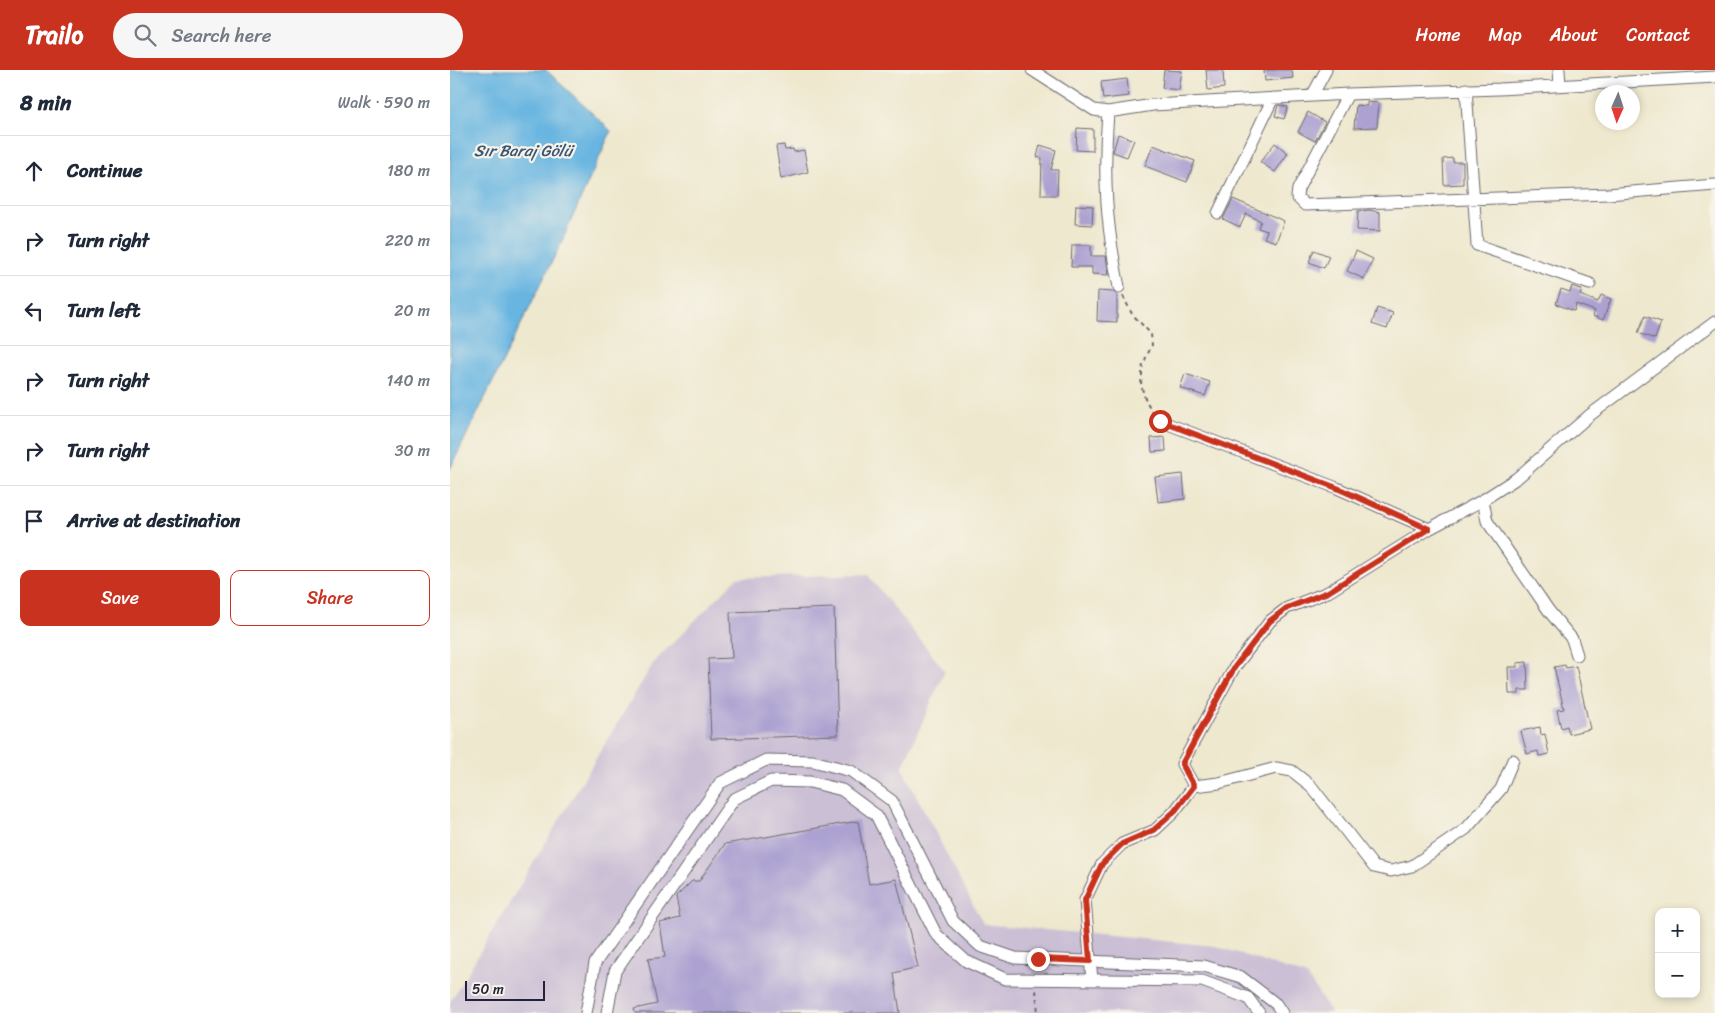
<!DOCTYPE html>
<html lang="en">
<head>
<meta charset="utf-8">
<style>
	:root { --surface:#fff; --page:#f6f6f7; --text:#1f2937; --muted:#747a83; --line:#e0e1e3; --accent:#c8321e }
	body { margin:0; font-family:Sriracha,sans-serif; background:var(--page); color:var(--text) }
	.controls { position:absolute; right:15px; bottom:15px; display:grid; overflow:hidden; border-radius:10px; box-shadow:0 2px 8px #0003 }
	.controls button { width:45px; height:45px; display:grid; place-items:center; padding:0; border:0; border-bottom:1px solid var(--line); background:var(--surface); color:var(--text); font:25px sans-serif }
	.compass { position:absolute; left:1145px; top:15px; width:45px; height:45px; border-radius:50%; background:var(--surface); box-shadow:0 2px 8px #0003; rotate:183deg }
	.scale { position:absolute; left:15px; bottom:12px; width:80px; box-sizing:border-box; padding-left:5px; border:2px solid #22223b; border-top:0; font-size:14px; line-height:18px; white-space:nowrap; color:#22223b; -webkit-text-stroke:4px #f7f3e8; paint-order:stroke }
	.stop { position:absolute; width:15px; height:15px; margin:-11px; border:4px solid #c8321e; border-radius:50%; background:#fff }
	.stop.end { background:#c8321e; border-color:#fff; box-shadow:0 1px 5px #0008 }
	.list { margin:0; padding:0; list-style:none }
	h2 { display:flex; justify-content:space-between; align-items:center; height:65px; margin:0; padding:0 20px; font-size:21px }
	h2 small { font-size:16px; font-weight:400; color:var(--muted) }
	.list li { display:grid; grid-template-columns:32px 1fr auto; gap:15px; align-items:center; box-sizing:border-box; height:70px; padding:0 20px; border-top:1px solid var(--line) }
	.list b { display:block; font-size:19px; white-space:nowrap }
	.list em { font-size:16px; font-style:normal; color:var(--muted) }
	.actions { display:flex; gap:10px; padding:15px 20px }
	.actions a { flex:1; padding:11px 0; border:1px solid var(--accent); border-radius:10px; text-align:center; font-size:18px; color:var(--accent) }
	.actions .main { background:var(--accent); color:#fff }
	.icon { flex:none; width:28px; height:28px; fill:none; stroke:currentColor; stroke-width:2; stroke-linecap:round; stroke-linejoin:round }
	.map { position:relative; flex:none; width:1265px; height:943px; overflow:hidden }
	header { display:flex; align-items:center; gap:30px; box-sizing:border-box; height:70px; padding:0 25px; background:var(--accent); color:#fff }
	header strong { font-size:24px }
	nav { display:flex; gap:28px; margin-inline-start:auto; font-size:18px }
	.search { width:350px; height:45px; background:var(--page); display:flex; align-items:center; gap:12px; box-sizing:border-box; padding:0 18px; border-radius:28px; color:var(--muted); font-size:19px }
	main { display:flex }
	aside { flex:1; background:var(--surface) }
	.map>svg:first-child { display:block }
	.industrial { fill:#cbbfd5 }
	.water { fill:#68b5e1; stroke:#456c8e }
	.building { fill:#aca1d1 }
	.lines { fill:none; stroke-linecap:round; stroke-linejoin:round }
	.minor-casing { stroke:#69676e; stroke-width:13 }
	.path { stroke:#69676e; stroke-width:2; stroke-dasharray:4 4; stroke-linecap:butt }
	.minor { stroke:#fff; stroke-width:11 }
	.route { stroke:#c8321e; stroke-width:6 }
	.labels { text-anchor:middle; stroke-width:4.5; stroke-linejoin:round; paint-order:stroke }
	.water-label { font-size:16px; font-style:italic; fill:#3a5575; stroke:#f7f3e8 }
</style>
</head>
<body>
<header>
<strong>Trailo</strong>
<div class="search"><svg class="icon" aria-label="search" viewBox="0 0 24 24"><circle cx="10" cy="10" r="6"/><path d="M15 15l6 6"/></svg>Search here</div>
<nav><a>Home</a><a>Map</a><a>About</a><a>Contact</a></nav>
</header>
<main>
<aside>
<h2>8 min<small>Walk · 590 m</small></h2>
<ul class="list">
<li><svg class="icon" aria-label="ahead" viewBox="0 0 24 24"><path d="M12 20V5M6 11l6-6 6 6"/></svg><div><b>Continue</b></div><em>180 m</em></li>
<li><svg class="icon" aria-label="right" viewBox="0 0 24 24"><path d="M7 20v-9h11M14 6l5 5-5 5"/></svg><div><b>Turn right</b></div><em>220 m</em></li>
<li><svg class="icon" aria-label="left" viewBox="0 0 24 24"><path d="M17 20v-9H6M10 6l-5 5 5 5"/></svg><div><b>Turn left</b></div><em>20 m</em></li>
<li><svg class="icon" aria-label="right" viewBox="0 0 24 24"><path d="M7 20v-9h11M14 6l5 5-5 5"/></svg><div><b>Turn right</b></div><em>140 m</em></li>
<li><svg class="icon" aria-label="right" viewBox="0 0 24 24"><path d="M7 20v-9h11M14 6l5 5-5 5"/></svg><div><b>Turn right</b></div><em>30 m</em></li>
<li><svg class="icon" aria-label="arrive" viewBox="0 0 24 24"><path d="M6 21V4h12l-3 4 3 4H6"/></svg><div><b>Arrive at destination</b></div></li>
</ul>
<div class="actions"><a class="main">Save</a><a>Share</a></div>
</aside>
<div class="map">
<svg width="1265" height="943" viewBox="0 0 1265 943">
	<rect width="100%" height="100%" fill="#f7f3e8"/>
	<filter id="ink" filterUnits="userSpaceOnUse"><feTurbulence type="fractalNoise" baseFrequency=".02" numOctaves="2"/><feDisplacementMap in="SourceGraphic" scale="10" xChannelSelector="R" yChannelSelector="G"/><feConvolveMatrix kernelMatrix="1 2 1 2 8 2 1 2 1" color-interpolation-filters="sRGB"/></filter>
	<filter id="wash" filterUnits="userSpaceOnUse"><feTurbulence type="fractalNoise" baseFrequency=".0096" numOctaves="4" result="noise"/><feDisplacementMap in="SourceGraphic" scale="20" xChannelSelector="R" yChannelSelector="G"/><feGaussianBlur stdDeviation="1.12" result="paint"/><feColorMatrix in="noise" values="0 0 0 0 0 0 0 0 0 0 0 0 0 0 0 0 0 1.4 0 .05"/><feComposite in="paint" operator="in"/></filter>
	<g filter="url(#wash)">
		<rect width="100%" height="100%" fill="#eee8ce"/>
		<path class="industrial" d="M417 504 495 601 452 698 533 854 766 876 857 906 881 943H0V932L204 592 287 508Z"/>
		<path class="water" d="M0 0H96L161 61 111 173 0 399Z"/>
		<g id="blocks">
			<path class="building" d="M714 0 732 1 729 20 712 18Z
				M756 0H773L774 18 758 20Z
				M814 0H842L843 8 815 11Z
				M677 9 679 26 653 29 651 12Z
				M917 32 929 33 927 57 904 58 906 35 917 36Z
				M828 35 838 37 834 49 825 46Z
				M858 42 875 52 865 71 848 62Z
				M627 58 643 59V81L626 80Z
				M668 64 684 70 677 87 663 82Z
				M825 73 838 83 825 102 810 92Z
				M334 75 335 80 343 79 344 82 354 80 358 102 331 109 326 76Z
				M590 75 606 80 601 100H608L607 125H591L592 88 587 87Z
				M703 75 745 91 737 112 695 96Z
				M1003 88V92H1013V114L994 115 993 89Z
				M783 129 834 151 826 172 814 168 817 161 808 158 811 151 796 144 790 157 773 149Z
				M626 135 643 136 642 155 625 154Z
				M919 140 930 142V161L907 160 908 141Z
				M622 175H641V186H656L659 205 642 204V197H621Z
				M864 180 879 186 874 198 859 192Z
				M906 181 923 189 914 209 897 201Z
				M1122 216 1132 220 1130 225 1148 232 1151 225 1161 229 1153 250 1143 246 1145 241 1126 234 1124 241 1106 234 1111 219 1120 222Z
				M648 221 663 222 667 224V252L647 251Z
				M927 238 943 243 937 259 922 254Z
				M1195 246 1211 252 1205 269 1188 263Z
				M735 304 760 312 755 326 730 318Z
				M715 367 716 381 702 382 701 368Z
				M733 404 735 429 708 432 705 407Z
				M384 538 388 665 261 669 258 589 282 588 280 542Z
				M1077 592 1078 620H1069V624H1059L1058 597H1067V593Z
				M1115 595 1116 598 1126 596 1140 659 1119 664 1117 656 1111 658 1107 640 1114 639 1104 597Z
				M1090 657 1091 665 1095 664 1099 684 1089 686 1088 681 1077 684 1071 661Z
				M408 751 419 814 446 809 468 897 444 903 450 943H185L184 939 207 934 198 889 215 887 210 853 230 848 226 827 242 811H249L275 774Z"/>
		</g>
	</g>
	<g filter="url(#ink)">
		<use href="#blocks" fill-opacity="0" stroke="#69676e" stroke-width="1"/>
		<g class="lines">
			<defs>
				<path id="minor" d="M582 0 644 40 658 42 703 35 898 24 1049 19 1265 7
					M1109 0 1110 16
					M1016 19 1027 175 1140 214
					M898 24 848 119 847 127 855 135 1158 124 1265 115
					M862 26 876 0
					M658 42C653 105 656 155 669 217
					M768 143 823 28
					M710 351 887 418 979 459 1033 430 1067 408 1140 345 1265 252
					M1033 430 1037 451 1099 541 1122 569 1127 585
					M744 716 769 713 826 698 842 701 861 716 924 797 941 801 962 796 1016 759 1051 719 1063 690
					M642 910 635 830 652 794 672 774 705 760 724 742 744 716 732 694 784 598 820 551 837 538 878 522 979 459
					M136 943 145 893 270 713 316 690 363 691 401 701 442 731 503 851 530 876 565 888 754 896 791 907 826 934 832 943
					M157 943 165 901 284 729 321 711 360 712 392 720 426 745 486 864 516 891 555 909 752 911 798 928 809 943"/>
			</defs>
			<use href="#minor" class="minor-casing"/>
			<path class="path" d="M673 226 682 244 701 264 702 275 693 294 691 314 694 326 703 344
				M586 920 588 943"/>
			<use href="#minor" class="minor"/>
		</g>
	</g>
	<g class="lines" filter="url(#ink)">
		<path class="route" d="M588 889 640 891 635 830 652 794 672 774 704 760 724 742 744 716 732 694 784 598 820 551 837 538 878 522 979 459 887 418 710 351"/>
	</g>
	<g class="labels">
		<g class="water-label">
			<text x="73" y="86">Sır Baraj Gölü</text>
		</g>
	</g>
</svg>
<div class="controls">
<button>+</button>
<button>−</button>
</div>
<svg class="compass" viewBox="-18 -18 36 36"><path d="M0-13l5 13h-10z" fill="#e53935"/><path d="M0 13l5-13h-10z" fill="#747a83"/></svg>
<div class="scale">50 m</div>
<div class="stop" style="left:710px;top:351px"></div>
<div class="stop end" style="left:588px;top:889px"></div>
</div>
</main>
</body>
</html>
